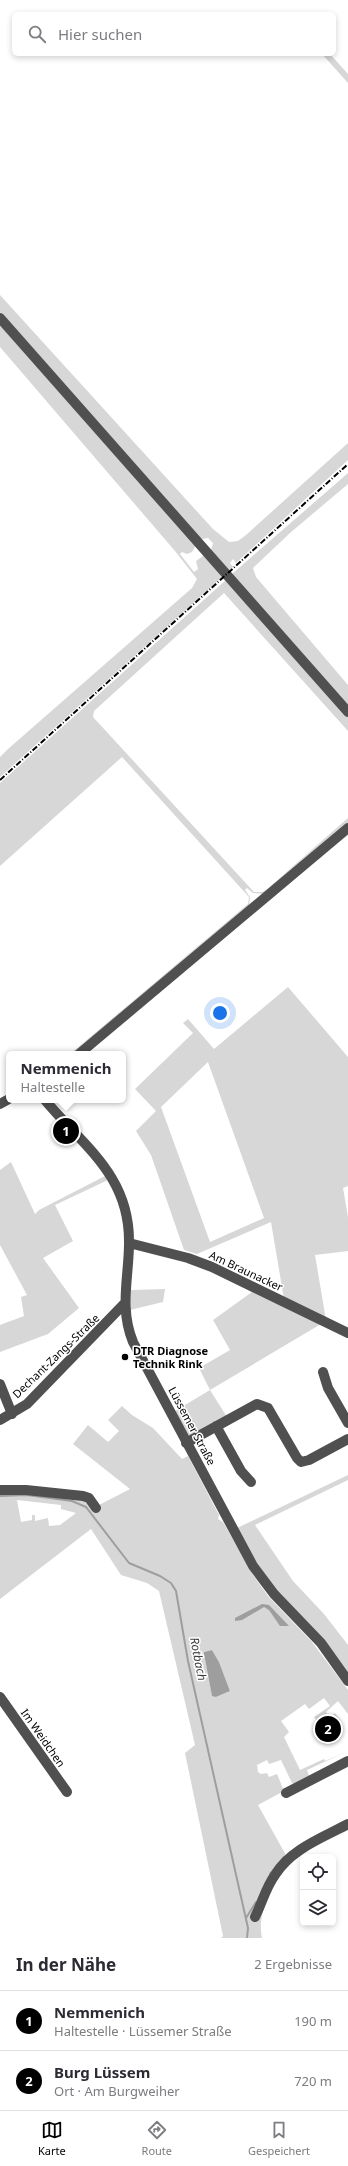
<!DOCTYPE html>
<html lang="de">
<head>
<meta charset="utf-8">
<style>
	:root { --surface:#fff; --page:#f7f7f7; --text:#2b2b33; --muted:#7c7c81; --line:#e1e1e2; --accent:#000 }
	body { margin:0; font-family:"Noto Sans",sans-serif; background:var(--page); color:var(--text) }
	.controls { position:absolute; right:12px; bottom:12px; display:grid; overflow:hidden; border-radius:6px; box-shadow:0 2px 6px #0003 }
	.controls button { width:36px; height:36px; display:grid; place-items:center; padding:0; border:0; border-bottom:1px solid var(--line); background:var(--surface); color:var(--text); font:20px sans-serif }
	.you { position:absolute; left:220px; top:1013px; width:14px; height:14px; margin:-10px; border:3px solid #fff; border-radius:50%; background:#1a73e8; box-shadow:0 0 0 6px #1a73e833 }
	.badge { display:grid; place-items:center; width:26px; height:26px; border-radius:50%; background:var(--accent); color:#fff; font-size:13px; font-weight:700 }
	.pin { position:absolute; translate:-50% -50%; border:2px solid #fff; box-shadow:0 1px 4px #0006 }
	.popup { position:absolute; left:6px; top:1051px; width:120px; height:52px; box-sizing:border-box; display:grid; place-content:center; border-radius:6px; background:var(--surface); filter:drop-shadow(0 1px 3px #0005); font-size:13px; white-space:nowrap; color:var(--muted) }
	.popup b { font-size:15px; color:var(--text) }
	.popup::after { content:''; position:absolute; left:50%; top:100%; margin-left:-8px; border:8px solid transparent; border-top-color:var(--surface) }
	.list { margin:0; padding:0; list-style:none }
	h2 { display:flex; justify-content:space-between; align-items:center; height:52px; margin:0; padding:0 16px; font-size:17px }
	h2 small { font-size:13px; font-weight:400; color:var(--muted) }
	.list li { display:grid; grid-template-columns:26px 1fr auto; gap:12px; align-items:center; box-sizing:border-box; height:60px; padding:0 16px; border-top:1px solid var(--line) }
	.list b { display:block; font-size:15px; white-space:nowrap }
	.list p { margin:0; font-size:13px; white-space:nowrap; color:var(--muted) }
	.list em { font-size:13px; font-style:normal; color:var(--muted) }
	.icon { flex:none; width:22px; height:22px; fill:none; stroke:currentColor; stroke-width:2; stroke-linecap:round; stroke-linejoin:round }
	.map { position:relative; flex:none; width:348px; height:1938px; overflow:hidden }
	.search { position:absolute; background:var(--surface); box-shadow:0 2px 6px #0003; left:12px; right:12px; top:12px; height:44px; display:flex; align-items:center; gap:10px; box-sizing:border-box; padding:0 14px; border-radius:6px; color:var(--muted); font-size:15px }
	.sheet { height:172px; background:var(--surface) }
	nav { display:flex; justify-content:space-around; align-items:center; box-sizing:border-box; height:56px; border-top:1px solid var(--line); background:var(--surface); font-size:11px; color:var(--muted) }
	nav a { display:grid; justify-items:center; gap:2px }
	nav .on { color:var(--accent) }
	.map>svg:first-child { display:block }
	.green { fill:#d7d7d7; fill-rule:evenodd }
	.water { fill:#9e9e9e }
	.lines { fill:none; stroke-linecap:round; stroke-linejoin:round }
	.stream { stroke:#9e9e9e; stroke-width:2 }
	.minor { stroke:#505050; stroke-width:10 }
	.rail { stroke:#000; stroke-width:2; stroke-dasharray:6 2 1 2; stroke-linecap:butt }
	.poi-dot { fill:#000; stroke:#fff; stroke-width:1.5 }
	.labels { text-anchor:middle; stroke-width:3; stroke-linejoin:round; paint-order:stroke }
	.street-label { font-size:11px; fill:#000; stroke:#fff }
	.poi-label { font-size:11px; font-weight:bold; fill:#000; stroke:#fff; text-anchor:start }
	.water-label { font-size:12px; font-style:italic; fill:#3f3f3f; stroke:#fff }
</style>
</head>
<body>
<div class="map">
<svg width="348" height="1938" viewBox="0 0 348 1938">
	<rect width="100%" height="100%" fill="#fff"/>
	<path class="green" d="M322 54H330L348 74V83Z
		M0 295 213 529 229 542 238 541 246 535 348 443V460L236 563 233 559 230 563 233 567 229 571 211 550 213 543 208 538 202 539 197 536 0 312Z
		M0 323 194 543 195 547 192 552 187 554 182 552 180 554 194 572 198 569 196 561 203 556 206 557 223 576 0 777V757L8 749 192 588 197 579 175 551 0 347Z
		M348 473V484L290 533 253 568 256 577 348 685V706L232 574Z
		M227 579 348 717V731L224 593 94 711 93 717 254 892H262L266 890 348 818V823L264 894 253 893 247 888 245 890 250 897 249 906 73 1054H70L248 904 249 897 122 757 0 866V783Z
		M288 987 348 1057V1186L343 1188 348 1217V1251L315 1255 326 1320 284 1299 271 1222 197 1254 184 1250 151 1155 136 1131 156 1111 135 1089 193 1033 183 1023 188 1019 214 1049ZM208 1062 264 1218 210 1242 161 1107Z
		M11 1162 35 1214 39 1210 105 1176 108 1180 55 1205 73 1241 43 1258 79 1308 48 1334 0 1352V1325L24 1316 21 1297 27 1295 0 1245V1170Z
		M165 1289 163 1302 130 1310 131 1290Z
		M252 1292 321 1324 210 1390 227 1417 189 1438 175 1411 210 1390 199 1368 230 1350 213 1320Z
		M122 1406 132 1415 153 1428 182 1459 188 1456 219 1515 218 1519 223 1522 253 1575 268 1596 312 1642 348 1690V1714L338 1701 326 1712 330 1717 335 1713 341 1721 339 1722 329 1719 317 1721 314 1717 330 1706 324 1698 309 1709 305 1704 281 1721 289 1732 284 1737 300 1770 324 1759 325 1761 348 1751 307 1770 310 1778 296 1785 292 1783 281 1760 269 1764 267 1760 257 1765 258 1772 261 1774 267 1773 269 1777 277 1774 284 1791 258 1805 287 1857 270 1879 253 1916 257 1918C280 1859 293 1853 348 1826V1830C312 1848 285 1857 268 1897 262 1912 259 1922 262 1938H221L223 1936 185 1753 195 1745 159 1591 147 1583 121 1575 91 1529 0 1599V1492L2 1488 91 1494 97 1506 130 1489 73 1444 88 1425 108 1442 119 1431 108 1420ZM17 1500 61 1505V1509L76 1513 60 1525 49 1526 48 1518 35 1521V1515H32V1520L21 1522ZM212 1650 219 1662 230 1691 216 1697 212 1695 204 1654V1652Z
		M348 1475V1480L255 1525 293 1581 324 1614 348 1645V1675L260 1571 237 1528Z"/>
	<path class="water" d="M262 1604 269 1605 289 1626H280L269 1610 264 1607 242 1620 235 1621V1618Z
		M212 1650 219 1662 230 1691 216 1697 212 1696 204 1654V1652Z"/>
	<g class="lines">
		<path class="stream" d="M0 1496 27 1495 72 1501 86 1507 129 1563 160 1576 171 1583 176 1591 188 1661 248 1928 247 1938
			M270 1874 284 1857
			M246 1918 256 1902"/>
		<path class="minor" d="M0 318 348 712
			M79 1054 348 828
			M45 1100C83 1146 130 1175 129 1243 129 1277 119 1308 133 1342L253 1566 274 1594 321 1643 348 1681
			M0 1104 9 1099
			M129 1243 188 1258 212 1267 348 1333
			M323 1372 328 1388 348 1423
			M0 1384 12 1414
			M0 1420 27 1404 124 1304
			M216 1426 241 1471 251 1482
			M186 1443 257 1404 268 1408 297 1458 301 1462 309 1460 348 1439
			M0 1490H26L83 1496 89 1498 96 1508
			M0 1697 67 1792
			M286 1793 348 1761
			M255 1917C262 1903 266 1887 275 1875 291 1849 322 1838 348 1824"/>
		<path class="rail" d="M0 780 348 464"/>
	</g>
	<circle class="poi-dot" cx="125" cy="1357" r="4"/>
	<g class="labels">
		<g class="street-label">
			<text transform="translate(246 1271) rotate(25)" y="4">Am Braunacker</text>
			<text transform="translate(56 1356) rotate(-44)" y="4">Dechant-Zangs-Straße</text>
			<text transform="translate(192 1426) rotate(62)" y="4">Lüssemer Straße</text>
			<text transform="translate(43 1738) rotate(55)" y="4">Im Weidchen</text>
		</g>
		<g class="poi-label">
			<text x="133" y="1355">DTR Diagnose<tspan x="133" dy="13">Technik Rink</tspan></text>
		</g>
		<g class="water-label">
			<text transform="translate(198 1659) rotate(79)" y="4">Rotbach</text>
		</g>
	</g>
</svg>
<div class="controls">
<button><svg class="icon" aria-label="locate" viewBox="0 0 24 24"><circle cx="12" cy="12" r="6"/><path d="M12 2v4M12 18v4M2 12h4M18 12h4"/></svg></button>
<button><svg class="icon" aria-label="layers" viewBox="0 0 24 24"><path d="M12 4l9 5-9 5-9-5zM3 14l9 5 9-5"/></svg></button>
</div>
<div class="you"></div>
<div class="pin badge" style="left:66px;top:1131px">1</div>
<div class="popup"><b>Nemmenich</b>Haltestelle</div>
<div class="pin badge" style="left:328px;top:1729px">2</div>
<div class="search"><svg class="icon" aria-label="search" viewBox="0 0 24 24"><circle cx="10" cy="10" r="6"/><path d="M15 15l6 6"/></svg>Hier suchen</div>
</div>
<section class="sheet">
<h2>In der Nähe<small>2 Ergebnisse</small></h2>
<ul class="list">
<li><span class="badge">1</span><div><b>Nemmenich</b><p>Haltestelle · Lüssemer Straße</p></div><em>190 m</em></li>
<li><span class="badge">2</span><div><b>Burg Lüssem</b><p>Ort · Am Burgweiher</p></div><em>720 m</em></li>
</ul>
</section>
<nav>
<a class="on"><svg class="icon" aria-label="map" viewBox="0 0 24 24"><path d="M3 6l6-2 6 2 6-2v14l-6 2-6-2-6 2zM9 4v14M15 6v14"/></svg>Karte</a>
<a><svg class="icon" aria-label="directions" viewBox="0 0 24 24"><path d="M12 3l9 9-9 9-9-9zM9 14v-3h6M13 9l2 2-2 2"/></svg>Route</a>
<a><svg class="icon" aria-label="saved" viewBox="0 0 24 24"><path d="M7 4h10v16l-5-4-5 4z"/></svg>Gespeichert</a>
</nav>
</body>
</html>
